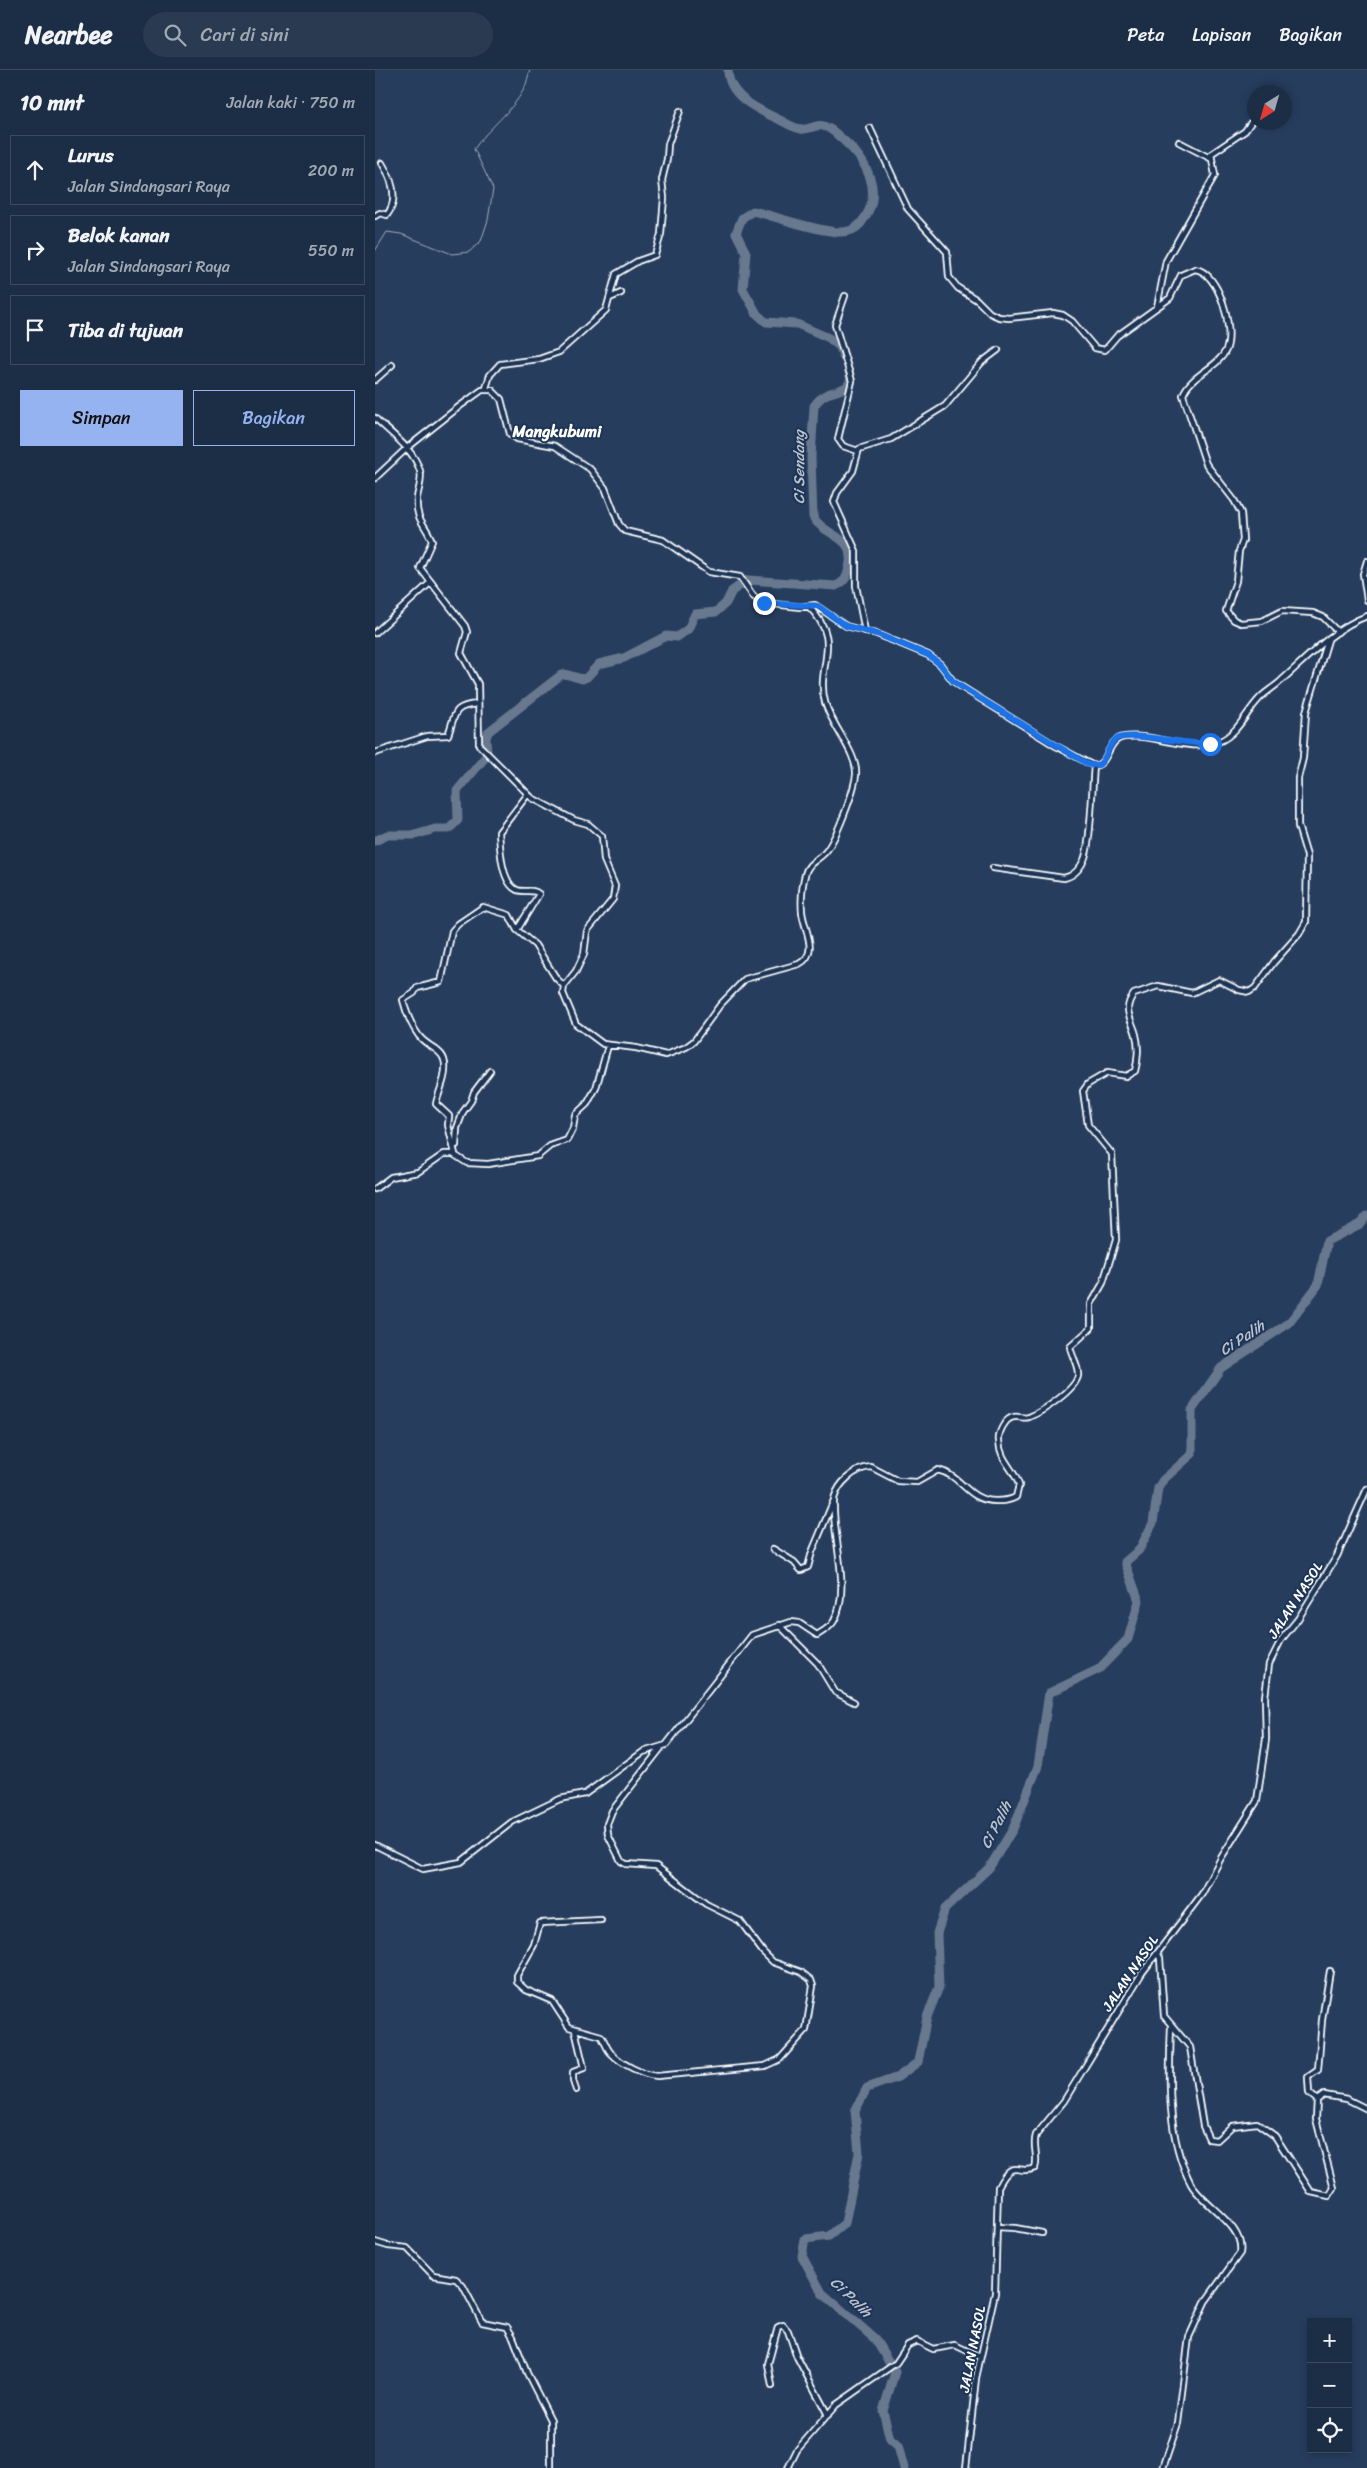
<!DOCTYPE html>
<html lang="id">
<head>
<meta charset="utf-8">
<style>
	:root { --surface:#1c2e46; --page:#293a51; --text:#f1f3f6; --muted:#a0a8b3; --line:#3a4a5f; --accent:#95b2f1 }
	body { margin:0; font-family:Sriracha,sans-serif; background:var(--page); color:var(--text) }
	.controls { position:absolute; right:15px; bottom:15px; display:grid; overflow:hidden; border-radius:0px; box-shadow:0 2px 8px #0003 }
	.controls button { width:45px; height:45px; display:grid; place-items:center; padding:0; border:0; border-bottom:1px solid var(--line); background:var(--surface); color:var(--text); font:25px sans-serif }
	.compass { position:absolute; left:872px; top:15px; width:45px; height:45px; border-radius:50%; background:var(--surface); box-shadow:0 2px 8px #0003; rotate:217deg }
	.stop { position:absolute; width:15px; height:15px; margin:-11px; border:4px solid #1a73e8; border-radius:50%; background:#fff }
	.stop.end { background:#1a73e8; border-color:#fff; box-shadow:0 1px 5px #0008 }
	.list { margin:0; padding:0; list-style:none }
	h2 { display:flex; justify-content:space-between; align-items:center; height:65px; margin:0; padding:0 20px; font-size:21px }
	h2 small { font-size:16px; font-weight:400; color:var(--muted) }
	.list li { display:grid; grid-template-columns:32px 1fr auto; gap:15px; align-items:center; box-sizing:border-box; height:70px; margin:0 10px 10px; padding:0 10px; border:1px solid var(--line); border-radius:0px }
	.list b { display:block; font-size:19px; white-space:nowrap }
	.list p { margin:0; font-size:16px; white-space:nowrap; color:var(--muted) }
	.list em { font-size:16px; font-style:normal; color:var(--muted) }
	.actions { display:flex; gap:10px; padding:15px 20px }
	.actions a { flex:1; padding:11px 0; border:1px solid var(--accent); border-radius:0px; text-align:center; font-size:18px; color:var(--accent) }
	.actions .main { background:var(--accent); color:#111 }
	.icon { flex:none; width:28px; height:28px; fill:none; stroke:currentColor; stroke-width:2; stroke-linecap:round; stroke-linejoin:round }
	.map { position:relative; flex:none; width:992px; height:2398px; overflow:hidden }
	header { display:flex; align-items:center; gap:30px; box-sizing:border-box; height:70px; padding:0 25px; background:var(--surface); border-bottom:1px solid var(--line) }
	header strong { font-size:24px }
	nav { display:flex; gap:28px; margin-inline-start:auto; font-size:18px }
	.search { width:350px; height:45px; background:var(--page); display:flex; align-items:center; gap:12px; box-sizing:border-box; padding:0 18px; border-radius:28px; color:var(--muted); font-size:19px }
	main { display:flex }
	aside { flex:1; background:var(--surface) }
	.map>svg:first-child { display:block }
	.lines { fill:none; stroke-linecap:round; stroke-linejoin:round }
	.stream { stroke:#a4aebb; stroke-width:1 }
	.river { stroke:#67788e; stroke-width:9 }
	.street-casing { stroke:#fff; stroke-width:8 }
	.street { stroke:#1d3557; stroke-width:4.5 }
	.route { stroke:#1a73e8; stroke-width:6 }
	.labels { text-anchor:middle; stroke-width:4; stroke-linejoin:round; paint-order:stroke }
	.street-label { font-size:14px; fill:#fff; stroke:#1d3557 }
	.water-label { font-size:15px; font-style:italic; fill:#bbc2cc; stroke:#1d3557 }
	.quarter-label { font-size:16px; font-weight:bold; fill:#fff; stroke:#1d3557 }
</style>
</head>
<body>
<header>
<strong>Nearbee</strong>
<div class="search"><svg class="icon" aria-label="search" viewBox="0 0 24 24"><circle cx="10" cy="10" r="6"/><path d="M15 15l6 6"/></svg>Cari di sini</div>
<nav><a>Peta</a><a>Lapisan</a><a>Bagikan</a></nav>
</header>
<main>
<aside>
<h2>10 mnt<small>Jalan kaki · 750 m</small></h2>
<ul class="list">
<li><svg class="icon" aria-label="ahead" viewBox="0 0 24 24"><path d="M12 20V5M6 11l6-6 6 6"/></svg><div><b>Lurus</b><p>Jalan Sindangsari Raya</p></div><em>200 m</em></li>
<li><svg class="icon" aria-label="right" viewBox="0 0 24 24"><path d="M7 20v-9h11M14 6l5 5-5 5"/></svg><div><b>Belok kanan</b><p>Jalan Sindangsari Raya</p></div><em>550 m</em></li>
<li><svg class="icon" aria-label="arrive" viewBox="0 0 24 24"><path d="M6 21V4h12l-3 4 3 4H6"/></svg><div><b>Tiba di tujuan</b></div></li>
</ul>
<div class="actions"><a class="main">Simpan</a><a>Bagikan</a></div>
</aside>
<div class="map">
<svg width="992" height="2398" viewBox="0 0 992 2398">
	<rect width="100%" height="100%" fill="#263d5e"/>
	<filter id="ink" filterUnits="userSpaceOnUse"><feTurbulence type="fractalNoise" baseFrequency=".02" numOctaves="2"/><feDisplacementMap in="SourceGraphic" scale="10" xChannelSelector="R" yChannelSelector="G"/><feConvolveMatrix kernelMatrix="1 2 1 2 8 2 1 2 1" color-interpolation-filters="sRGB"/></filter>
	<g filter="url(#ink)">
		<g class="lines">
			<path class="stream" d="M0 181 12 162 26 164 77 184 94 182 106 171 113 150 118 119 99 79C113 58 137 42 149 19 152 13 153 6 155 0"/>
			<path class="river" d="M353 0C353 27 384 40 405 50 411 53 418 58 426 59 435 61 442 52 451 57 457 59 461 64 466 68 491 89 511 123 486 153 481 159 474 162 466 162 447 163 399 146 378 141L367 148 361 163 371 183 368 219 382 244 391 252 422 254 454 268 465 277 469 288
				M0 771 12 765H40L60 759H74L83 750 82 721 112 685 111 668 113 662 186 605 190 604 207 609 212 607 224 594 249 588 291 566 302 567 313 559 320 544 341 542 351 533 357 521 373 510 461 516C470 512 472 507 474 498 482 464 450 468 438 447L436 387 439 336C443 330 448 325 455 323 466 320 480 317 474 302
				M529 2398 523 2376 515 2369 508 2341 520 2302 500 2269 447 2223 427 2186 430 2169 454 2166 470 2153 484 2083 480 2041 492 2018 523 2007 543 1992 552 1947 564 1917 562 1863 570 1839 614 1798 638 1759 663 1696 674 1623 724 1599 753 1569 764 1531 750 1492 764 1480 778 1453 783 1418 788 1410 817 1384V1340L846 1298 914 1253 943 1215 952 1171 985 1154 992 1146"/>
			<defs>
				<path id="street" d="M495 58 533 139 572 182 574 207 583 218 602 230 615 243 624 247 634 248 678 243 688 245 697 251 720 278 730 280 742 266 795 228 806 205 820 199C844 202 860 259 851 280 843 298 815 305 808 325L831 394 859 430 866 443 868 470 864 481 861 511 851 541 859 550 866 553 887 551 907 541 938 543 948 547 963 562
					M804 72 835 88
					M0 146 5 143 12 145C24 129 17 109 7 93
					M470 226 460 255 477 311 463 369 468 376 483 381
					M235 228 246 223
					M782 237 791 191 840 105 836 84 870 61 879 48
					M0 310 17 295
					M111 318 115 305 125 294 164 289 184 282 231 240 241 204 263 191 280 185 286 164 289 128 287 110 292 89 293 74 305 41
					M0 348C15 363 39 379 45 401 48 410 43 419 42 428 40 450 50 453 57 471L45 498 90 556 92 562 86 583 103 614 104 675 157 728 199 750 213 754 227 766 229 790 240 816 238 829 212 861 209 884 201 901 189 916 188 923 201 954 228 974 261 978 291 985 311 977 319 971 345 935 370 909 424 894C445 883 429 860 427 842 426 831 427 815 430 805 433 791 445 790 452 780 462 766 479 722 481 705 483 684 456 655 450 632 440 595 470 572 433 536
					M0 408 32 378 85 336 107 320H117L126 329 135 364 142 369 180 376 215 399 230 418 244 454 250 461 288 470 334 502 365 507 379 527 389 533 425 537 440 535 471 556 502 564 553 585 565 594 578 611 585 616 681 676 719 696C736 693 731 669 750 667 781 663 815 684 845 671 862 664 871 643 884 629 890 622 900 617 907 610 933 587 959 558 992 546
					M992 491 988 504 992 530
					M490 561 481 516V481L459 432 462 423 478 401 484 379 516 369 570 336 607 292 623 280
					M0 563 56 512
					M0 683 52 666 73 665C81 645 76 636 103 634
					M618 798 689 808C698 806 705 799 709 790 716 775 717 717 719 696
					M142 860 164 824C158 818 150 823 142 820 126 813 125 777 124 762L153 724
					M81 1075 82 1058 88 1042 96 1031 99 1022 115 1001
					M80 1084 73 1055 74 1046 61 1034C63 1023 70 1011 70 1000 72 979 54 979 44 966 36 955 31 942 28 930L39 923 42 918 66 912 77 861 83 854 108 837 134 845 142 860 160 875 181 908 189 916
					M0 1119 16 1107 43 1102 69 1084H78L92 1093 113 1094 163 1086 175 1076 192 1070 198 1058 200 1045 212 1034 221 1018 233 976
					M398 1479 419 1492 426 1500 433 1497 437 1482 458 1432
					M404 1555 443 1594 460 1622 479 1632
					M0 1775 48 1799 86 1792 137 1752 185 1729 210 1724 268 1682 291 1675 377 1565 416 1552 424 1553 442 1565C447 1562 456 1557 459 1551 477 1519 456 1464 459 1429 463 1413 480 1398 496 1397L523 1411 542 1412 563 1400C588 1406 592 1431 621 1431 628 1431 634 1431 641 1427L644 1415C639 1398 625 1391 624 1371 623 1363 630 1348 639 1347 644 1346 649 1349 654 1347 667 1342 700 1320 703 1306 704 1296 697 1287 695 1277L716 1258V1234L728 1213 741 1170 737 1084 713 1055 708 1021 713 1014 732 1003 751 1006 760 1001C763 991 764 975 761 965 758 951 746 940 759 924L783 916 817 923 844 910 864 920 874 922 880 918 899 892 924 864 931 852 932 786 923 756V708L928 688 931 642 953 570
					M226 1850 165 1853 159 1875 142 1905V1912L151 1920 177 1931 194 1957 226 1966C230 1971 231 1978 236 1983 246 1994 268 2005 282 2006L390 1996 405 1989 431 1960 438 1916 436 1910 426 1902 398 1892 388 1882 365 1851 331 1834 281 1796 251 1794 246 1791 233 1765 232 1754 237 1741 286 1678
					M782 1883 785 1888 789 1946 815 1977 828 2056 834 2069 842 2070 857 2056 882 2053 900 2066 936 2122 954 2126 959 2118 941 2049 942 2030 949 2025 972 2029 992 2039
					M200 1960 209 1998 198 2002V2011L201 2020
					M942 2030 934 2023 933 2007 943 2000 947 1950 955 1901
					M622 2157 640 2158 667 2163
					M0 2172 13 2176 32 2178 58 2205 81 2209 88 2216 107 2252 132 2257 138 2267 152 2303 176 2350V2398
					M397 2316 393 2294 403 2257 408 2255 413 2261 422 2287 453 2345
					M413 2398 422 2380 461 2335 521 2293 533 2275 542 2271 558 2279 580 2275 605 2287
					M591 2398 601 2308 620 2223 623 2117C639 2086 642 2106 660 2098 664 2087 657 2076 661 2065L689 2031 767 1903 827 1824 846 1788 882 1731 891 1669 890 1627 894 1594 906 1570 923 1549 962 1486 992 1419
					M788 2398 803 2353 814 2267 830 2232 865 2183C870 2155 829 2137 816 2114 791 2066 794 2008 796 1956"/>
			</defs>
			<use href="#street" class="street-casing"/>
			<use href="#street" class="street"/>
		</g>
	</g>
	<g class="lines" filter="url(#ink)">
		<path class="route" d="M389 533 443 536 471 556 502 564 553 585 565 594 578 611 585 616 714 695H724C732 688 733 674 741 669 756 661 814 675 835 674"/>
	</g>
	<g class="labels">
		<g class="street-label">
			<text transform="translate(920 1530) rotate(-57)" y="5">JALAN NASOL</text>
			<text transform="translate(755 1903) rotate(-56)" y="5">JALAN NASOL</text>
			<text transform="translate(597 2279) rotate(-79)" y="5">JALAN NASOL</text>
		</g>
		<g class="water-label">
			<text transform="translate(424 397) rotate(-90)" y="5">Ci Sendang</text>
			<text transform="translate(867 1268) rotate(-33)" y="5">Ci Palih</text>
			<text transform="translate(621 1755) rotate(-63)" y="5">Ci Palih</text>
			<text transform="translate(476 2227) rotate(44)" y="5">Ci Palih</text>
		</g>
		<g class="quarter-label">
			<text x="182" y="367">Mangkubumi</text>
		</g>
	</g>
</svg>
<div class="controls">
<button>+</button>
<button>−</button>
<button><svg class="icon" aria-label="locate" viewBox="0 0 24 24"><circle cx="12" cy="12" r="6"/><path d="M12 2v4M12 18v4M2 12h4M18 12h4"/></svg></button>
</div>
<svg class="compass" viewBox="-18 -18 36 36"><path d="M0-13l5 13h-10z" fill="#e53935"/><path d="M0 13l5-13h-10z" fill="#a0a8b3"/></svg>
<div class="stop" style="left:835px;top:674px"></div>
<div class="stop end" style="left:389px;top:533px"></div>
</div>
</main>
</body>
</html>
